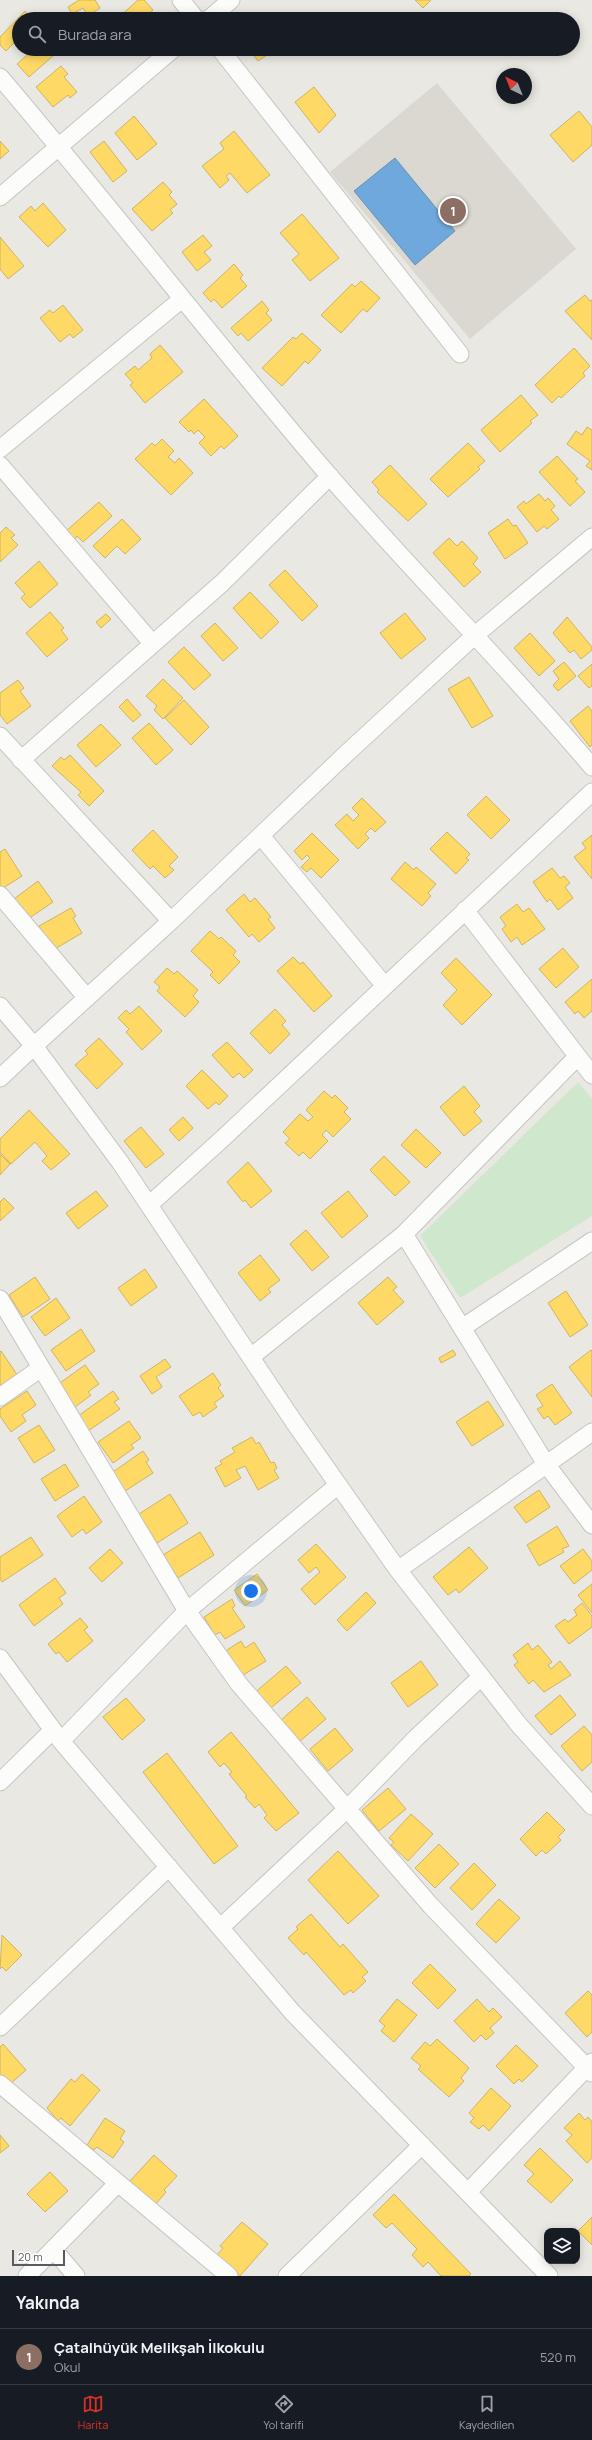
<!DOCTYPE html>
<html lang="tr">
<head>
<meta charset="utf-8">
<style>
	:root { --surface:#171b24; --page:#20242c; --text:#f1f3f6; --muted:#9ea1a6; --line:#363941; --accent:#d93025 }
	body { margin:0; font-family:Manrope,sans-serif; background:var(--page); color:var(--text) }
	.controls { position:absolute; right:12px; bottom:12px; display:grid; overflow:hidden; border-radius:8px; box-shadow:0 2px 10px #0003 }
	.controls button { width:36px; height:36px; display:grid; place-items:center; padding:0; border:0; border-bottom:1px solid var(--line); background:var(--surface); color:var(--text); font:20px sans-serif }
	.compass { position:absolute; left:496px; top:68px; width:36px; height:36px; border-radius:50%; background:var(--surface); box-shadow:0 2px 10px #0003; rotate:317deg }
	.scale { position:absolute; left:12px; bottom:10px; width:53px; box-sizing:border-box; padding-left:4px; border:2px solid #585c61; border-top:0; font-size:11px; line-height:14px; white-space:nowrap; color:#585c61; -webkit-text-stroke:3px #fff; paint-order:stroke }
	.you { position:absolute; left:251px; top:1591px; width:14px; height:14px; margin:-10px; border:3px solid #fff; border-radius:50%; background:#1a73e8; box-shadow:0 0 0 6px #1a73e833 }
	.badge { display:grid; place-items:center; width:26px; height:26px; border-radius:50%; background:var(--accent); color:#fff; font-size:13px; font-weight:700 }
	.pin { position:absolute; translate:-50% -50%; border:2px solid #fff; box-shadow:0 1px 4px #0006 }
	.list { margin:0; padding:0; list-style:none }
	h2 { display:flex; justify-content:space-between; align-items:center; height:52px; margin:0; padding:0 16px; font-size:17px }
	h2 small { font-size:13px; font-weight:400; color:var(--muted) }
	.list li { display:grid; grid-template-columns:26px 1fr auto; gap:12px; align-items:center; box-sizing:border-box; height:56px; padding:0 16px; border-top:1px solid var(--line) }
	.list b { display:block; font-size:15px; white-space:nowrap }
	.list p { margin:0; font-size:13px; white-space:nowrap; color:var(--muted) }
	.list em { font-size:13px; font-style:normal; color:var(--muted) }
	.icon { flex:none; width:22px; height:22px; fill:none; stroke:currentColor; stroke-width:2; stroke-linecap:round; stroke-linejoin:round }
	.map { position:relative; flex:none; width:592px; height:2276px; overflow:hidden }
	.search { position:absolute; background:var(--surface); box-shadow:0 2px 10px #0003; left:12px; right:12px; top:12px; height:44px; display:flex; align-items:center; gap:10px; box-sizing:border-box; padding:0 14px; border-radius:22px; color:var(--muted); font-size:15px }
	.sheet { height:108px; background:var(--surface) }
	nav { display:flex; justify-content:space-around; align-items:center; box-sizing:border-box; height:56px; border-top:1px solid var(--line); background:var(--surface); font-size:11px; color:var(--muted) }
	nav a { display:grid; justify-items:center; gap:2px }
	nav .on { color:var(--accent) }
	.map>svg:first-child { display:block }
	.education { fill:#dad8d0 }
	.green { fill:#cfe7cd }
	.homes { fill:#ffd966; stroke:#cdb464 }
	.schools { fill:#6fa8dc; stroke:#6891b7 }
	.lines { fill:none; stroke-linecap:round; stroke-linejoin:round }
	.minor-casing { stroke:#c5c6c4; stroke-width:19 }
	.minor { stroke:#fcfcfb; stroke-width:17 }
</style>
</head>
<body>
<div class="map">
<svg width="592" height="2276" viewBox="0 0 592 2276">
	<rect width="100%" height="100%" fill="#e9e8e2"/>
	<path class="education" d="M437 83 576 249 470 339 330 172Z"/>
	<path class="green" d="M578 1082 592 1099V1216L460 1298 420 1236Z"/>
	<path class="homes" d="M79 0H95L100 8 88 16 83 8 72 14 68 7Z
		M138 0H144L153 10 148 14 153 19H117Z
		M415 0H431L423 8Z
		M25 11 32 19H19V42L17 44 15 42 6 51 0 45V37Z
		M34 49H50L54 55 29 77 17 64Z
		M249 49H271L273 51 258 61Z
		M61 66 68 74 64 77 77 92 70 98 68 95 53 107 36 87Z
		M314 87 336 115 319 133 295 102Z
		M579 111 592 127V145L573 162 550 135Z
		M134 116 157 144 137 160 115 133Z
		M234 131 270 175 247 193 230 173 226 176 229 180 220 188 202 166 224 149 220 143Z
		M0 141 9 151 0 159Z
		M104 141 127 171 113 182 90 152Z
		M163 182 172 192 169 195 177 204 170 210 173 213 152 231 132 209Z
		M43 203 66 230 48 247 19 217 31 206 35 211Z
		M302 214 339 258 310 281 292 260 299 254 280 233Z
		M203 235 212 246 204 252 211 260 197 271 182 252Z
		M0 237 24 266 8 279 0 269Z
		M234 264 243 275 240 278 247 286 222 308 214 299 211 302 203 293Z
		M361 281 380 298 367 312 363 309 341 333 321 315 352 284 355 287Z
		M585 295 590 301 592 300V340L565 311Z
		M262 301 269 310 266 313 272 320 248 341 241 333 238 336 231 328Z
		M63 305 83 330 73 338 70 334 60 342 40 318 50 310 53 313Z
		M302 333 321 350 308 364 305 361 282 386 262 368 293 337 296 339Z
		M160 345 183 372 145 403 130 385 133 383 125 374 135 366 138 370 152 358 150 354Z
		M574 348 590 366 583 373 585 376 561 398 559 396 552 403 535 385Z
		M521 395 538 415 530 421 532 423 500 452 481 430Z
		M204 399 238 436 224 449 221 446 211 456 199 443 205 437 198 430 194 434 191 430 189 432 179 422Z
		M587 427 592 430V470L586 466 590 461 567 444 576 431 582 435Z
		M162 439 174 451 168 457 175 463 179 458 193 473 171 495 135 459 152 443 155 446Z
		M468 443 485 461 478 467 480 469 448 497 430 479Z
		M557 456 578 479 575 481 585 492 570 506 539 472Z
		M390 465 427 504 408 521 377 492 379 490 372 482Z
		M539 494 545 501 548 498 555 506 551 510 559 519 547 529 544 526 537 532 517 507 524 501 526 504Z
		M99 502 112 516 83 542 77 536 74 540 66 531Z
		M122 519 141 539 125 554 117 546 105 558 93 546Z
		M508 519 513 526 516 525 528 543 505 559 488 533Z
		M6 527 15 535 11 538 18 545 0 562V533Z
		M449 538 457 546 462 541 478 558 473 564 481 572 464 587 433 553Z
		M39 561 58 584 30 608 21 598 25 594 15 583Z
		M285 570 318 606 302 621 269 585Z
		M250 592 279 622 261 639 233 608Z
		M50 612 64 628 61 630 68 639 47 657 26 633Z
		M405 613 426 639 401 659 380 633Z
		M106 614 111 619 101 628 96 622Z
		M567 617 592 647V650L581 659 574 650 570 653 553 633Z
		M215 623 238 648 223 661 201 636Z
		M530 633 555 661 539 676 514 648Z
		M184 647 211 675 194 690 168 662Z
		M564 662 576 676 558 691 553 685 559 679 553 671Z
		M592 664V686L589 688 578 676Z
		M469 677 493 716 472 728 448 689Z
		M163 679 183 698 163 719 154 710 157 706 146 696Z
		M18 680 24 688 20 691 31 706 7 724 0 715V693Z
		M127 699 141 715 133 722 119 707Z
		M184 700 209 727 191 745 165 718Z
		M588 706 592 711V745L590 747 570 721Z
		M149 723 173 750 156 765 132 738Z
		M101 724 121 745 96 767 77 745Z
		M70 755 104 791 89 806 78 795 81 792 52 766 61 757 64 760Z
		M486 796 510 820 491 839 467 815Z
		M362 798 386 822 375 832 371 828 365 834 369 838 358 849 335 825 347 814 353 821 359 815 352 808Z
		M153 830 178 857 169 866 174 870 165 878 153 866 150 869 132 850Z
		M447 832 470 854 466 858 469 860 456 874 430 849Z
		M312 833 339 860 321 878 311 868 307 872 301 867 310 858 307 855 302 860 294 851Z
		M592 835V879L574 857 586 848 582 843Z
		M5 849 22 876 0 890V852Z
		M405 862 414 870 416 867 436 884 428 893 431 896 422 906 391 879Z
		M552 868 560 878 564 876 570 883 565 887 573 898 558 910 550 899 547 902 533 882Z
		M38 881 53 902 28 919 14 899Z
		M244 894 250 902 255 898 271 917 268 919 275 928 259 942 252 934 249 937 226 910Z
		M517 904 523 912 529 908 545 929 522 945 517 937 511 942 502 929 506 926 500 917Z
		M71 908 76 916 73 918 82 933 53 950 39 926Z
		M210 931 219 939 221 937 236 951 233 955 240 962 219 984 210 975 213 972 191 951Z
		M563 948 579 967 556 988 539 969Z
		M293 957 300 964 303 962 332 996 314 1012 277 971Z
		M456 958 492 995 462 1025 443 1005 457 990 441 973Z
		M167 968 174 974 177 971 198 990 193 996 199 1002 185 1017 157 991 160 987 154 982Z
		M592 979V1011L584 1018 578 1011 575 1014 565 1002Z
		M139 1006 162 1031 142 1050 126 1032 129 1029 118 1018 126 1010 130 1014Z
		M275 1009 286 1021 282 1025 290 1034 270 1054 250 1033Z
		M99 1038 123 1064 97 1089 75 1065 88 1054 85 1051Z
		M227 1042 253 1070 244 1078 239 1073 233 1078 212 1055Z
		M202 1070 228 1096 219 1105 216 1102 208 1109 186 1086Z
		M464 1086 480 1106 474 1112 482 1121 464 1136 440 1107Z
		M324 1091 332 1098 335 1095 348 1108 344 1112 351 1119 333 1137 326 1130 322 1135 328 1141 310 1159 303 1152 299 1156 285 1143 290 1139 283 1132 300 1114 308 1121 313 1117 306 1110Z
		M29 1110 70 1154 51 1170 42 1161 47 1156 35 1142 11 1164 0 1152V1139Z
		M183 1117 193 1128 179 1141 169 1130Z
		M141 1127 164 1154 146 1168 124 1141Z
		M416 1129 441 1153 426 1168 401 1145Z
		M0 1154 10 1164 0 1175Z
		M384 1156 410 1182 395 1196 370 1170Z
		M248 1162 272 1191 251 1208 245 1200 243 1202 227 1182Z
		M96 1191 108 1206 78 1229 66 1213Z
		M348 1191 368 1216 342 1238 321 1213Z
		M4 1198 14 1208 0 1221V1202Z
		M306 1230 329 1257 312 1271 290 1244Z
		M260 1255 280 1280 268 1289 271 1292 260 1301 238 1273Z
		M145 1269 157 1287 131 1306 118 1288Z
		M35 1277 50 1299 23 1317 9 1295Z
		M388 1277 397 1287 393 1290 404 1302 377 1325 358 1303Z
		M566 1291 588 1325 570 1337 548 1303Z
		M56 1298 70 1318 45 1336 31 1317Z
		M81 1329 95 1351 66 1371 51 1350Z
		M453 1350 456 1355 441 1363 439 1358Z
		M591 1350 592 1351V1397L569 1367Z
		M1 1351 18 1376 0 1387V1352Z
		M165 1359 171 1367 156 1377 162 1387 152 1394 140 1376Z
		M85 1365 99 1384 88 1392 91 1395 74 1408 57 1385Z
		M213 1373 221 1385 218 1388 224 1396 214 1403 217 1407 203 1417 200 1412 193 1416 179 1396Z
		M552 1384 572 1413 555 1425 548 1416 544 1419 537 1409 543 1406 536 1395Z
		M27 1391 36 1405 22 1415 26 1421 11 1432 0 1416V1409Z
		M113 1391 119 1399 114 1402 120 1409 88 1431 78 1416Z
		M488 1401 504 1425 472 1446 456 1422Z
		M129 1421 141 1438 131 1445 134 1448 113 1463 98 1442Z
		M39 1425 55 1450 34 1463 18 1438Z
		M252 1437 256 1444 259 1442 271 1463 274 1462 277 1468 274 1470 279 1478 258 1490 245 1466 236 1470 241 1478 225 1487 215 1468 222 1464 220 1461 235 1452 232 1448Z
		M143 1451 149 1460 146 1462 153 1473 122 1493 110 1474Z
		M65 1464 79 1486 55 1501 41 1479Z
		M539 1490 550 1507 526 1523 514 1507Z
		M170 1494 188 1523 157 1543 139 1514Z
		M84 1496 102 1522 86 1534 83 1529 72 1537 57 1516Z
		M557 1526 569 1546 562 1549 564 1552 539 1566 527 1545Z
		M200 1532 214 1555 178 1578 163 1555Z
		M31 1537 43 1555 2 1582 0 1578V1557Z
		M316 1544 346 1577 315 1605 301 1589 320 1572 316 1567 309 1573 298 1560Z
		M469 1547 488 1568 459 1593 456 1589 448 1595 433 1577Z
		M110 1549 123 1563 102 1582 89 1568Z
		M583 1549 592 1561V1570L574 1584 560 1566Z
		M257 1574 268 1590 245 1606 234 1590Z
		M55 1578 66 1593 59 1598 63 1604 34 1626 19 1605Z
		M592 1584V1613L578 1595Z
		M366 1592 376 1603 347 1631 337 1620Z
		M232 1599 235 1606 232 1608 245 1627 225 1639 220 1632 215 1635 204 1617Z
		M582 1603 592 1616V1627L569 1644 555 1626 565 1619 568 1622 577 1615 574 1610Z
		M80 1618 88 1627 84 1630 93 1641 67 1662 59 1652 56 1654 48 1644Z
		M241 1641 245 1648 254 1642 266 1661 240 1677 224 1652Z
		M528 1643 532 1650 538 1645 552 1662 548 1665 551 1669 560 1661 571 1675 544 1692 533 1680 529 1684 514 1665 518 1662 513 1655Z
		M421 1661 438 1685 408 1707 391 1683Z
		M286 1666 301 1683 267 1711 253 1694Z
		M560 1695 576 1715 551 1735 535 1716Z
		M307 1697 326 1719 300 1741 281 1720Z
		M126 1698 145 1720 122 1740 103 1717Z
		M584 1726 592 1735V1762L582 1771 561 1746Z
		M335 1728 353 1750 328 1771 310 1749Z
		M231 1732 299 1813 276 1831 264 1818 267 1815 259 1804 255 1808 245 1797 247 1796 229 1774 232 1772 224 1763 220 1767 208 1752Z
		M167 1753 238 1846 214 1864 143 1772Z
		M388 1788 406 1809 379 1831 362 1810Z
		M547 1812 565 1830 558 1837 561 1840 546 1854 542 1850 536 1856 520 1839Z
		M411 1814 433 1834 408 1861 391 1845 394 1842 389 1838Z
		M439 1844 459 1864 435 1888 415 1868Z
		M338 1851 379 1896 348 1924 308 1880Z
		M474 1863 496 1885 472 1910 450 1888Z
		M499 1899 520 1918 496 1943 476 1924Z
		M311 1914 340 1947 343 1944 368 1972 362 1977 366 1981 353 1993 351 1990 344 1995 306 1952 304 1955 288 1938 298 1929 296 1927Z
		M2 1935 22 1955 6 1971 2 1967 0 1969Z
		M430 1964 456 1990 438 2009 412 1983Z
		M588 1991 592 1995V2032L587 2037 565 2013Z
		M397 1999 417 2015 394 2042 381 2031 385 2026 379 2021Z
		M477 1999 489 2012 493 2008 502 2017 490 2028 494 2033 486 2040 481 2035 474 2042 454 2021Z
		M437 2039 469 2068 461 2078 464 2081 449 2097 418 2069 421 2066 411 2058 425 2042 430 2046Z
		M3 2044 26 2070 9 2085 0 2075V2047Z
		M516 2045 538 2066 522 2082 519 2079 514 2084 496 2066Z
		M82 2074 100 2090 70 2126 61 2118 58 2121 47 2108 71 2079 75 2082Z
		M491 2088 511 2106 489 2131 483 2125 479 2129 470 2122 474 2118 469 2113Z
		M579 2113 585 2120 588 2117 592 2122V2158L587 2163 566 2141 572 2135 564 2128Z
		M105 2118 125 2131 120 2139 124 2142 113 2158 97 2147 94 2150 87 2145Z
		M0 2135 9 2146 0 2153Z
		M540 2148 573 2180 551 2203 527 2181 534 2174 524 2165Z
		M154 2155 177 2176 164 2190 166 2192 155 2205 129 2182Z
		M50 2172 68 2191 45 2212 27 2194Z
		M394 2194 471 2274 469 2276H441L428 2262 423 2267 412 2255 417 2249 392 2223 386 2228 373 2215Z
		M592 2217V2245L578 2231Z
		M242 2222 268 2244 240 2276 216 2256 223 2248 220 2246Z"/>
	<path class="schools" d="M395 158 455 231 415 265 354 191Z"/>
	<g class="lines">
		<defs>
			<path id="minor" d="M181 0 196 19
				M209 19 231 0
				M220 49 460 354
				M0 77C109 205 211 337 320 465 408 568 505 663 592 767
				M0 197 173 49
				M0 449 182 299
				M0 465 152 643
				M0 736 171 921 347 753 474 636 592 537
				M21 760 222 583 330 476
				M261 836 385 986
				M0 895 87 998
				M465 910 592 1075
				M171 921 34 1046 120 1162 294 1422 398 1570 592 1432
				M0 1006 34 1046 0 1078
				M149 1205 221 1140 592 792
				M404 1234 546 1464 592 1525
				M0 1299 187 1611 61 1741
				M462 1328 592 1241
				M251 1357 404 1234 577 1057
				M0 1397 41 1368
				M338 1485 187 1611 239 1684 431 1906 592 2073
				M398 1570 519 1725 592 1806
				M0 1658 61 1741 293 2013 549 2276
				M0 1782 53 1730
				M221 1927 347 1809 416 1738 481 1677
				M0 2027 169 1867
				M0 2084 229 2276
				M468 2192 592 2062
				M54 2250 76 2276
				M27 2276 118 2183
				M287 2276 422 2145"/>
		</defs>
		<use href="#minor" class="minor-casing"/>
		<use href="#minor" class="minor"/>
	</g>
</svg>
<div class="controls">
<button><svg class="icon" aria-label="layers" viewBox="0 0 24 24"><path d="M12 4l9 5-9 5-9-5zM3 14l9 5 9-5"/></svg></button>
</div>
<svg class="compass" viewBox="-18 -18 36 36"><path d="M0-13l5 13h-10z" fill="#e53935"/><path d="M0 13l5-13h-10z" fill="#9ea1a6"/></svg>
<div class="scale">20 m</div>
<div class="you"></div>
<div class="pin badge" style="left:453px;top:211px;background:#8d6e63">1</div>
<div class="search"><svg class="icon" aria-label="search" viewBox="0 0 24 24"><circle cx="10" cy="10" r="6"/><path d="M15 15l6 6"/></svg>Burada ara</div>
</div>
<section class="sheet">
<h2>Yakında<small></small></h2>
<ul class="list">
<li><span class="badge" style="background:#8d6e63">1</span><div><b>Çatalhüyük Melikşah İlkokulu</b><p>Okul</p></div><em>520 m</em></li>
</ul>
</section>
<nav>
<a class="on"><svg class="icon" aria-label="map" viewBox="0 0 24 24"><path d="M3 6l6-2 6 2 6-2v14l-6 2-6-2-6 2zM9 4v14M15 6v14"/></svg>Harita</a>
<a><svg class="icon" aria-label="directions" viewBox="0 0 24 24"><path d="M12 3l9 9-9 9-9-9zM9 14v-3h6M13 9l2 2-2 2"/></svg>Yol tarifi</a>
<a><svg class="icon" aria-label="saved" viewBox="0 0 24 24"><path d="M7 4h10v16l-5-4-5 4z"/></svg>Kaydedilen</a>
</nav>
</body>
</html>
